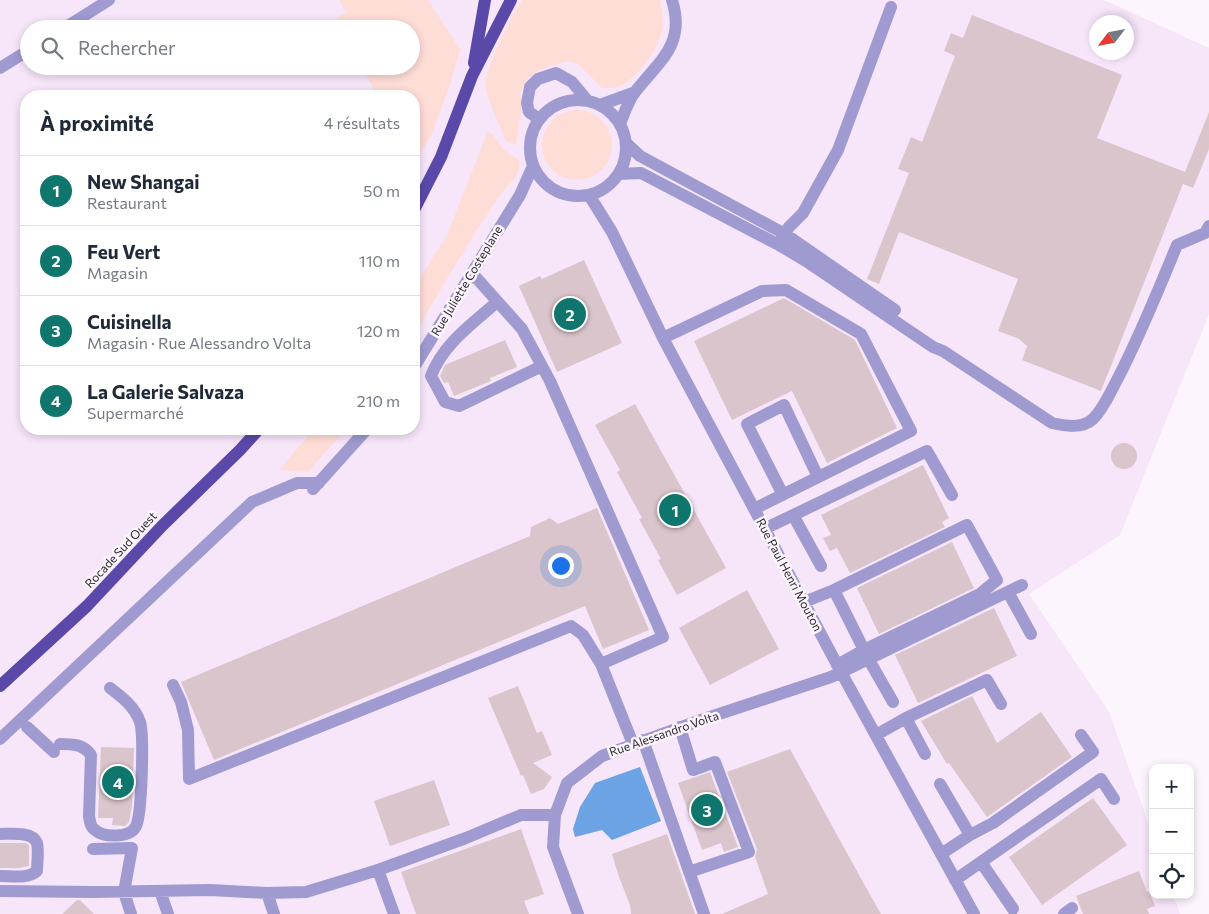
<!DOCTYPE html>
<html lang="fr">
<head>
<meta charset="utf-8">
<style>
	:root { --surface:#fff; --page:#f6f6f7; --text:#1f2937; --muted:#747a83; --line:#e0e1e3; --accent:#0f766e }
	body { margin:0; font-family:Commissioner,sans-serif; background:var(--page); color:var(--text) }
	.controls { position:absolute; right:15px; bottom:15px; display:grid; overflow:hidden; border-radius:10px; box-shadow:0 2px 8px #0003 }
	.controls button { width:45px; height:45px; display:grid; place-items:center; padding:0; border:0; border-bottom:1px solid var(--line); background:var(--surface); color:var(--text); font:25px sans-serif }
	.compass { position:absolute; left:1089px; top:15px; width:45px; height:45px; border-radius:50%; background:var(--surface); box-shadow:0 2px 8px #0003; rotate:238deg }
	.you { position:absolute; left:560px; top:565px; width:18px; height:18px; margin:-12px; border:4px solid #fff; border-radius:50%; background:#1a73e8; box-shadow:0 0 0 8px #1a73e833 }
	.badge { display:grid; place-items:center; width:32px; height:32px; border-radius:50%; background:var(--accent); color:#fff; font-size:16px; font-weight:700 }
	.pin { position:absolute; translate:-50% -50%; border:2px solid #fff; box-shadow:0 1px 5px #0006 }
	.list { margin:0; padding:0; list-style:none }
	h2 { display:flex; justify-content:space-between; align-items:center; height:65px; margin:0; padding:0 20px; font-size:21px }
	h2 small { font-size:16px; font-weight:400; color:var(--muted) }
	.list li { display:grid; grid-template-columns:32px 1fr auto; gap:15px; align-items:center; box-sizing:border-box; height:70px; padding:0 20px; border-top:1px solid var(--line) }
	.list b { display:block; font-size:19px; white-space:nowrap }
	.list p { margin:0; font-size:16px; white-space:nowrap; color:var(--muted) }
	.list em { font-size:16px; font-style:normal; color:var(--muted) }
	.icon { flex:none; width:28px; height:28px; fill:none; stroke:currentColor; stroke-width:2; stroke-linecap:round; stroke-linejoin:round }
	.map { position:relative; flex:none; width:1209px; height:914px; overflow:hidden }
	.search { position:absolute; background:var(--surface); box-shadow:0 2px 8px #0003; left:20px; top:20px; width:400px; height:55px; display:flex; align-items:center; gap:12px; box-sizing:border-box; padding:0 18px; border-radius:28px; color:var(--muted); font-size:19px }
	.panel { position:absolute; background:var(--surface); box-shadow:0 2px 8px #0003; left:20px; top:90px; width:400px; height:345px; border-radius:20px }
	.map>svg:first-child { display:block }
	.built { fill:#f7e5fa; fill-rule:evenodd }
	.green { fill:#ffddd7 }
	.water { fill:#6ca3e5 }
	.building { fill:#d9c5cb }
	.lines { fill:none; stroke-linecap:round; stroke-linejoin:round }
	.minor { stroke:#9f9bd1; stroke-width:12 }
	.major { stroke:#5a49a9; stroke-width:12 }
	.labels { text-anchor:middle; stroke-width:5; stroke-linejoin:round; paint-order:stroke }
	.street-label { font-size:12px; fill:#2d282e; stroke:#fdf5fe }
</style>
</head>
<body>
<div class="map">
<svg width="1209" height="914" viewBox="0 0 1209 914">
	<rect width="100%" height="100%" fill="#fdf5fe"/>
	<path class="built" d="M0 0H1104L1209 48V314L1120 535 1029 594 1109 712 1153 836V895H1173L1180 914H0ZM1096 22H1126V52H1096ZM29 29H411V66H29ZM26 96H414V429H26Z"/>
	<path class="green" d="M339 0H428L460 49 450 85 431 136 414 164V96H378L361 66H411V29H339L334 21 346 12Z
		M522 0H660C661 7 663 15 663 23 663 43 637 81 618 87 613 88 607 88 602 88L578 64 567 61 539 70 527 79 520 94 522 105 516 145 506 141C500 125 490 108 486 90 481 73 512 16 522 0Z
		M542 145a35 35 0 1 1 70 0a35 35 0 1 1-70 0Z
		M488 131 494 136 504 150 519 160C520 178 510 182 500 195 469 241 441 288 414 336V288L447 235Z
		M314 429H346L308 472 279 470Z"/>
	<path class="water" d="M640 767 661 821 612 840 602 830 575 837 573 829 580 807 595 783Z"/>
	<path class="building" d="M972 15 1122 75 1097 138 1185 172 1209 112V149L1193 188 1183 184 1101 391 1022 360 1027 346 1019 339 998 331 1018 279 899 232 879 284 867 279 909 173 898 169 911 137 922 142 955 56 944 51 951 33 963 38Z
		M584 260 622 343 557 372 519 286 540 276 542 279Z
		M784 298 855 340 897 428 827 463 792 391 732 420 694 341Z
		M505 340 517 367 490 378 491 381 454 396 448 382 444 383 440 376 445 365Z
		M635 404 726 568 677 595 658 560 661 559 639 519 642 518 617 472 620 470 595 425Z
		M1111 456a13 13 0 1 1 26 0a13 13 0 1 1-26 0Z
		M923 465 949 518 942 522 945 527 850 573 837 548 830 551 823 538 831 535 821 515Z
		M597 508 649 630 603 649 585 606 214 760 181 682 530 536 531 527 550 518 558 524Z
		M952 542 974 588 879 634 857 588Z
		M747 590 779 649 710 685 679 628Z
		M994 608 1017 656 918 703 895 655Z
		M518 686 537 733 542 731 552 755 533 763 552 777 544 789 531 794 523 775 521 776 488 698Z
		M972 696 997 743 1041 712 1072 757 987 817 949 763 947 764 921 721Z
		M101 747 134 748 132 806 129 822 125 826 112 825 113 818H98Z
		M790 749 859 875 881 914H722L768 894 755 857 757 849 727 772Z
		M710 772 738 847 724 852 721 843 702 850 678 783Z
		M434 780 450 825 390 846 374 801Z
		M1093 798 1127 845 1042 905 1009 857Z
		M521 829 544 894 524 901 529 914H416L401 872Z
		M667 834 695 914H631L630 905 619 877 612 854Z
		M0 843H25L29 845V866L19 868H0Z
		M1139 871 1147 892 1149 891 1155 906 1147 909 1149 914H1083L1076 896Z
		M77 900H80L94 914H62Z"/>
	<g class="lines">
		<path class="minor" d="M63 29 109 0
			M0 68 29 50
			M530 148a48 48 0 1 1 96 0a48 48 0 1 1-96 0Z
			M600 105 633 93
			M539 119 529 112 527 103 530 87 538 79 556 73 572 82 587 100
			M620 124C624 114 628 101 635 92 659 61 686 45 672 0
			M626 143 640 156 785 234 895 310
			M619 174 641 173 779 245 806 261 933 347 943 351 1052 423C1065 426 1082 429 1093 419 1104 408 1110 393 1117 380 1140 336 1158 291 1177 245L1205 233 1209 226
			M589 195 612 232 663 338 841 672 974 914
			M781 240 789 227 803 213 838 150 891 7
			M497 302C472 324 443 344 431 376L445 402 459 406 542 366
			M663 338 762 291 786 290 861 334 911 431 754 509
			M414 367 520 195 533 166
			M313 489 367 429
			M783 495 747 424 784 405 818 477
			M793 515 821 566
			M764 529 927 451 952 495
			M1008 592 1031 634
			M804 602 834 590
			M869 660 893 702
			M601 664 633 744
			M837 665 864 650 834 590 967 525 997 580 980 594 864 650
			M173 685 181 702 188 730 189 779 571 626 583 635 601 664 663 637 550 381 522 329 472 273
			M906 718 987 680 1001 704
			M27 727 54 752
			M680 727 693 770 715 762 749 852 689 872
			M876 735 906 718 925 754
			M0 739 252 502 297 483H319
			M643 740 704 914
			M60 744C73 744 83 744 91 755L89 816C90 821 90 827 95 830 104 838 131 838 136 826 142 814 144 734 140 722 135 707 122 697 110 688
			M940 784 970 835
			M0 834C10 834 33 831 37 843 39 851 37 863 37 871 28 879 12 876 0 876
			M93 849 132 848 124 892 131 914
			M941 854 970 835 993 823 1093 752 1081 735
			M981 862 1013 909
			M378 870 394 914
			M955 880 1101 779 1114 799
			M0 891 92 892 210 890 267 893 306 892 378 870 466 838 521 815H555
			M160 891 168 914
			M267 893 274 914
			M578 914 553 847 555 815 567 783 602 756 701 720 831 677 1022 585
			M1064 914 1072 908"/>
		<path class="major" d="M474 63 485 0
			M414 210 441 157 472 76 511 0
			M0 686 87 606 162 526 240 450 259 429"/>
	</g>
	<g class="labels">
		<g class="street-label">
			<text transform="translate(467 281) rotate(-59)" y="4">Rue Juliette Costeplane</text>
			<text transform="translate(121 550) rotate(-47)" y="4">Rocade Sud Ouest</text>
			<text transform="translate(789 575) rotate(62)" y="4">Rue Paul Henri Mouton</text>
			<text transform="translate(664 734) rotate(-19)" y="4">Rue Alessandro Volta</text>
		</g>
	</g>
</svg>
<div class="controls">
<button>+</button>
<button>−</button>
<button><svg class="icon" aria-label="locate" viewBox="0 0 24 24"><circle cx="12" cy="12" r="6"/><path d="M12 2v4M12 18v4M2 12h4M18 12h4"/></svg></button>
</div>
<svg class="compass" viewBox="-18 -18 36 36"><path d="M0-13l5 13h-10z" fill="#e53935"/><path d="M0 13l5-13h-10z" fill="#747a83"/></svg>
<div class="you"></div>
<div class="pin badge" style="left:675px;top:510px">1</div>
<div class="pin badge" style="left:570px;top:314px">2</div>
<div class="pin badge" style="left:707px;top:810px">3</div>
<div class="pin badge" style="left:118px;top:782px">4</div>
<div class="search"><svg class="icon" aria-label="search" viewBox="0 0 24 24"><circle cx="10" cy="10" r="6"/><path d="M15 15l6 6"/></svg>Rechercher</div>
<section class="panel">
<h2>À proximité<small>4 résultats</small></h2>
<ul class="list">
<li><span class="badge">1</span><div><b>New Shangai</b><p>Restaurant</p></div><em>50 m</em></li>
<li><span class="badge">2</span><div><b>Feu Vert</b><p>Magasin</p></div><em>110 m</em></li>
<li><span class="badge">3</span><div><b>Cuisinella</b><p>Magasin · Rue Alessandro Volta</p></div><em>120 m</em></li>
<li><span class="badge">4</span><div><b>La Galerie Salvaza</b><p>Supermarché</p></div><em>210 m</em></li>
</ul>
</section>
</div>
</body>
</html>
